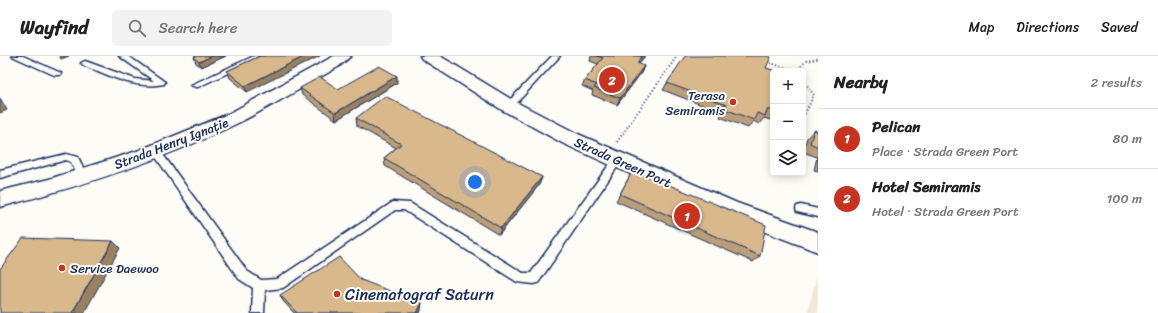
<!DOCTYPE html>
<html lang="en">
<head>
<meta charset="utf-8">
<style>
	:root { --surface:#fff; --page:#f2f2f2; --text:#222; --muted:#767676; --line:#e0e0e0; --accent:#c8321e }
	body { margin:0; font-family:Sriracha,sans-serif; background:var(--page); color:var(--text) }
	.controls { position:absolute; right:12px; top:12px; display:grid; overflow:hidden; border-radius:6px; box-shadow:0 2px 10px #0003 }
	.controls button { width:36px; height:36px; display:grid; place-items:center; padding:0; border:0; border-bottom:1px solid var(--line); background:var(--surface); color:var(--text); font:20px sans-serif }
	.you { position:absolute; left:475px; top:126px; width:14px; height:14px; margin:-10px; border:3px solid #fff; border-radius:50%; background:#1a73e8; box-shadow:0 0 0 6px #1a73e833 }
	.badge { display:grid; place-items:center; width:26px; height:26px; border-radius:50%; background:var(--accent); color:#fff; font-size:13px; font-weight:700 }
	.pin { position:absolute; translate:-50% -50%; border:2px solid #fff; box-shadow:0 1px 4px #0006 }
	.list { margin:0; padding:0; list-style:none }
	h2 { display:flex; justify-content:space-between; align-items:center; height:52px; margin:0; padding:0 16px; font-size:17px }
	h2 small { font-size:13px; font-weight:400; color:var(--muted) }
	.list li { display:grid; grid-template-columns:26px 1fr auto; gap:12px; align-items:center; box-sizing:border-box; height:60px; padding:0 16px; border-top:1px solid var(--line) }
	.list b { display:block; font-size:15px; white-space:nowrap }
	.list p { margin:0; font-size:13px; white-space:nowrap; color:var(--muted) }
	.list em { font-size:13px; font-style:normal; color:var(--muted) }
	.icon { flex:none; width:22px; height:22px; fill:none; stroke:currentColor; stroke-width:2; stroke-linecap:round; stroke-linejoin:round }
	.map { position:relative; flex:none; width:818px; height:257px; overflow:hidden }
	header { display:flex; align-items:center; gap:24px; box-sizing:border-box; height:56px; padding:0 20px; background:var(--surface); border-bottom:1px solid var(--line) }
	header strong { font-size:19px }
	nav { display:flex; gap:22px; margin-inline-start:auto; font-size:14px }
	.search { width:280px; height:36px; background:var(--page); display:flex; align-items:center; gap:10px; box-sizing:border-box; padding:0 14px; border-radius:6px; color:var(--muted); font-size:15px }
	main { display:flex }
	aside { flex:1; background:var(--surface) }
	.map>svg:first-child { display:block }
	.built { fill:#f2e8d7 }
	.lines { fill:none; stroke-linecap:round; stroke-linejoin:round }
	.service-casing { stroke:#1b2f5e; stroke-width:3 }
	.minor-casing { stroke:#1b2f5e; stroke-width:3 }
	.tertiary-casing { stroke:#1b2f5e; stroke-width:3 }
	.path { stroke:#1b2f5e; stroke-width:2; stroke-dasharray:1 2.5; stroke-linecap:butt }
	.service { fill:#fdfcf7; fill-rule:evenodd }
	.minor { fill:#fdfcf7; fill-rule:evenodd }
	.tertiary { fill:#fdfcf7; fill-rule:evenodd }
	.wall { fill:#bb9f78; stroke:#1b2f5e }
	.shaded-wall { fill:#988262; stroke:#1b2f5e }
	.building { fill:#d9b98c; stroke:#1b2f5e }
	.poi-dot { fill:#c8321e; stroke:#fdfcf7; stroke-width:1.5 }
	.labels { text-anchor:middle; stroke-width:4; stroke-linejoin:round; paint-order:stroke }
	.poi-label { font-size:13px; fill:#1b2f5e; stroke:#fdfcf7; text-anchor:end }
	.street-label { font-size:13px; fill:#1b2f5e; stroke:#fdfcf7 }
	.near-poi-label { font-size:16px; fill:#1b2f5e; stroke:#fdfcf7; text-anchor:start }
</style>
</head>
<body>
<header>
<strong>Wayfind</strong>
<div class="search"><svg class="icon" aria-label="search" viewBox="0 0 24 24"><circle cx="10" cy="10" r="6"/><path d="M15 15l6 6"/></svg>Search here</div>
<nav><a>Map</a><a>Directions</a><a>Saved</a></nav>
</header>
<main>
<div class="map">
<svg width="818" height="257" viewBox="0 0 818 257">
	<rect width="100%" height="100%" fill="#fdfcf7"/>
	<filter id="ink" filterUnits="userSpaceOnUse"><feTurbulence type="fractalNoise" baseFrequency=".025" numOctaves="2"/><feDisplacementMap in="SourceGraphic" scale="8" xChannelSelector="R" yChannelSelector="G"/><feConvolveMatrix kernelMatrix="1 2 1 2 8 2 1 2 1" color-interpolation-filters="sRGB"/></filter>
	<g filter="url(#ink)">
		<path class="built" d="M818 216V257H807Z"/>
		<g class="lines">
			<defs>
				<path id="service" d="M12 0H23L61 17 60 19H54Z
					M119 0H128L165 26 164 28C141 33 119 24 98 15 92 13 85 11 81 7L85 5 135 23 154 25Z
					M254 0H264L198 31H195L191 29Z
					M552 0H560L512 52H506L505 50 506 48Z
					M156 92 159 93 247 215 261 224 277 223 393 146 410 147 523 217H531L614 102H620L622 104 538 227 534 228 517 226 404 154H395L283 232 265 234 264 257H252L253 232 239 223 153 97 151 95Z
					M66 98 78 101 87 120 85 123H79L71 106 66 104 0 122V114Z
					M801 149 818 153V161L797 156 796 153 797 150Z"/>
				<path id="minor" d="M334 0H351L338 11C306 29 274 49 240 66 164 104 82 130 0 151V135L49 123 137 95 228 58Z"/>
				<path id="tertiary" d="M420 0H440L516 46 578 78 737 147 818 176V196L721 159 564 88 502 54 422 3Z"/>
			</defs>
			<use href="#service" class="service-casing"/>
			<use href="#minor" class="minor-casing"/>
			<use href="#tertiary" class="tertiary-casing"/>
			<path class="path" d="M767 6 796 15
				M796 15 806 5 818 3
				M803 24 814 39 803 61
				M617 86 677 0
				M771 111 773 109"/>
			<use href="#service" class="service"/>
			<use href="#minor" class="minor"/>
			<use href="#tertiary" class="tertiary"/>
		</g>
		<path class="wall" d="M197 0H226L201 11 196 7 194 1Z
			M260 0 247 36 230 22 227 15Z
			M591 0H645L638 8 644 10 641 17 617 49 592 39 593 35 582 30 585 24 598 8 590 5Z
			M766 12 773 15V60L770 64 764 62 759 68 753 65 748 72 720 61 722 57 663 34 667 27Z
			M397 27 336 64 302 39 300 32 338 33Z
			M356 62 542 121 539 129 499 179 385 110 384 102 396 92 357 70Z
			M814 74 818 76V115L814 114 817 101 803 96V94L807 82Z
			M633 114 760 200 753 206 616 145Z
			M361 224 421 254 420 257H294L283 245 280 239Z"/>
		<path class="shaded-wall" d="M59 0H69L61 3Z
			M212 0H226L201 11 199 6Z
			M305 0H320L247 36 245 30Z
			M642 0H645L634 14 637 7Z
			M644 10 641 17 617 49 620 42Z
			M397 20V27L336 64 335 57Z
			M0 42 7 54 0 57Z
			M542 121 539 129 499 179 501 172Z
			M113 185 120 192 84 257H72Z
			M422 247 421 254 420 257H417Z"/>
		<path class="building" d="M197 0H212L199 6 194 1Z
			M260 0H305L245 30 227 15Z
			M597 0H642L637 7 644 10 620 42 594 32 597 29 585 24 603 2Z
			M685 0H769L771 1 766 12 776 15H773V55L768 53 765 60 757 57 754 64 725 53 727 49 667 27Z
			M379 10 397 20 335 57 300 32 320 21 338 33Z
			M385 40 542 121 501 172 384 102 401 88 356 62Z
			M814 74 818 76V91L810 87Z
			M633 114 766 169 760 200 620 138Z
			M23 182 113 185 72 257H0V213Z
			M339 201 361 224 422 247 417 257H297L280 239Z"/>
	</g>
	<g class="poi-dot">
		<circle cx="733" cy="46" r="4"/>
		<circle cx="62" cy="212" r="4"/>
		<circle cx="337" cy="238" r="4"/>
	</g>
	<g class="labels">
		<g class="poi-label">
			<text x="725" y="44">Terasa<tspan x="725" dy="15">Semiramis</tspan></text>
			<text x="70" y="217" text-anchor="start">Service Daewoo</text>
		</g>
		<g class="street-label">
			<text transform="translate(171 87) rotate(-21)" y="5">Strada Henry Ignație</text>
			<text transform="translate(623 106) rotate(24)" y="5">Strada Green Port</text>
		</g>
		<g class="near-poi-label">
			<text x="345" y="244">Cinematograf Saturn</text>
		</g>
	</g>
</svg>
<div class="controls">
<button>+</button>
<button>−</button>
<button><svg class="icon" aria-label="layers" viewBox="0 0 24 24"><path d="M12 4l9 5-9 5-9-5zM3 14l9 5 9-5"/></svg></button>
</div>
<div class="you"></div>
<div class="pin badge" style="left:687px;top:160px">1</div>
<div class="pin badge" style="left:612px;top:24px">2</div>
</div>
<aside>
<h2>Nearby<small>2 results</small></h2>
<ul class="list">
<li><span class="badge">1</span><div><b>Pelican</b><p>Place · Strada Green Port</p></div><em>80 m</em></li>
<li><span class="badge">2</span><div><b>Hotel Semiramis</b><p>Hotel · Strada Green Port</p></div><em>100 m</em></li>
</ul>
</aside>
</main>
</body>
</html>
